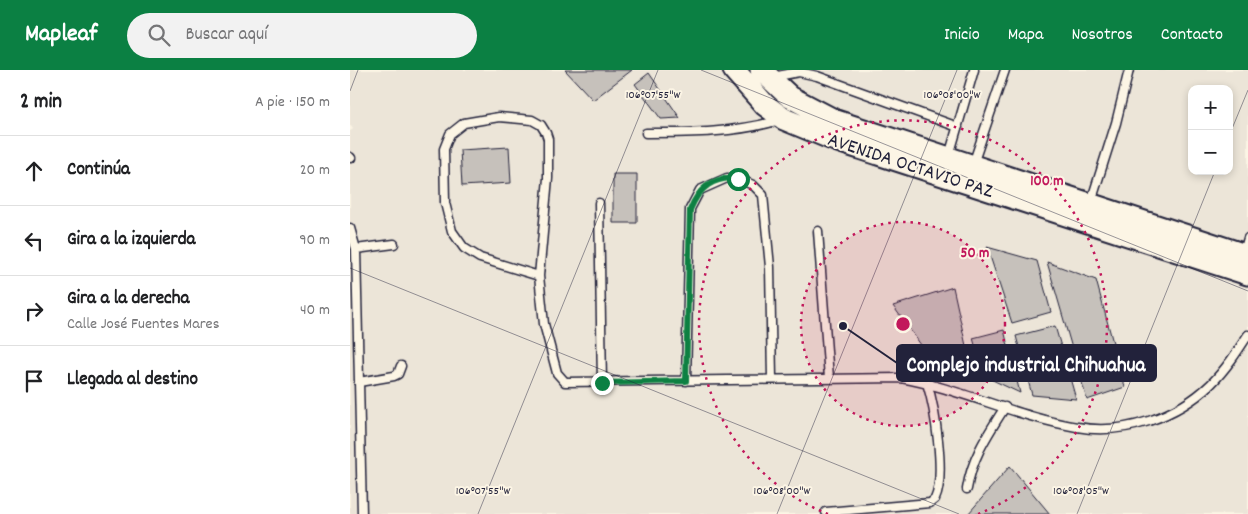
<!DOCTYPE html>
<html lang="es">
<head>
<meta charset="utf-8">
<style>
	:root { --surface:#fff; --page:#f2f2f2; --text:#202124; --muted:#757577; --line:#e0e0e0; --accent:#0b8043 }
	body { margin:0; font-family:Dekko,sans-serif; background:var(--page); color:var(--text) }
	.controls { position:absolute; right:15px; top:15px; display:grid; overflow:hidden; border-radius:10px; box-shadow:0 2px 8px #0003 }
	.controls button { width:45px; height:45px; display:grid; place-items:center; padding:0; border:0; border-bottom:1px solid var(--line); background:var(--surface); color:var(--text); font:25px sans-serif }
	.stop { position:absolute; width:15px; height:15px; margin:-11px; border:4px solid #0b8043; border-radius:50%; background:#fff }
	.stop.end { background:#0b8043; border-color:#fff; box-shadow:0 1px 5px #0008 }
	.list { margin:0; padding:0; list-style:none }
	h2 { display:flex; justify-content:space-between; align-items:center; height:65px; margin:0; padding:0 20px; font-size:21px }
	h2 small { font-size:16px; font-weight:400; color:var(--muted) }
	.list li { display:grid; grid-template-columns:32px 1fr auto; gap:15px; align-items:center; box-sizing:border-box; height:70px; padding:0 20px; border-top:1px solid var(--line) }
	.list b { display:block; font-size:19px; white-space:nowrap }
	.list p { margin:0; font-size:16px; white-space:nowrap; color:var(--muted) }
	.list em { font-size:16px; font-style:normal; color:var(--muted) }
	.icon { flex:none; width:28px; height:28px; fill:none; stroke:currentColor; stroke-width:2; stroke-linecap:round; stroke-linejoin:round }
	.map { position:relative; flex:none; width:898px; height:444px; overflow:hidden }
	header { display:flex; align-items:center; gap:30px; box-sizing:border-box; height:70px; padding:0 25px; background:var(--accent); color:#fff }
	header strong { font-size:24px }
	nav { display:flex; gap:28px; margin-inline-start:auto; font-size:18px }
	.search { width:350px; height:45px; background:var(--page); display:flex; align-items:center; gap:12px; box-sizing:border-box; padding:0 18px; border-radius:28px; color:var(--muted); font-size:19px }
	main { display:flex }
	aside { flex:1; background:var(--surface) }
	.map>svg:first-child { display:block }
	.built { fill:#ece5d8; fill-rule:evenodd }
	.building { fill:#c6c1bb; stroke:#22223b }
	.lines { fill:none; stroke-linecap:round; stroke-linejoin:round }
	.lane-casing { stroke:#22223b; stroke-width:11 }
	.secondary-casing { stroke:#22223b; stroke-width:25 }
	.lane { stroke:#fcf5e5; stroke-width:8 }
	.secondary { stroke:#fcf5e5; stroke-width:21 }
	.route { stroke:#0b8043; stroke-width:6 }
	.ticks { fill:none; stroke:#22223b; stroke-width:1; stroke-opacity:0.45 }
	.ring { fill:none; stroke:#c2185b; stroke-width:2.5; stroke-dasharray:2.5 5 }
	.labels { text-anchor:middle; stroke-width:4; stroke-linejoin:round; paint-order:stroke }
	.street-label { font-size:20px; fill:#22223b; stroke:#fcf5e5 }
	.ticks-label { font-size:12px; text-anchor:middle; fill:#22223b; stroke:#fcf5e5; stroke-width:4; stroke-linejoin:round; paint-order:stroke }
	.centre { fill:#c2185b; stroke:#fcf5e5; stroke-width:2.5 }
	.ring-label { font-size:15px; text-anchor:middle; font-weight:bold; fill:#c2185b; stroke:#fcf5e5; stroke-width:4; stroke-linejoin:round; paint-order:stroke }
	.leader { fill:none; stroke:#22223b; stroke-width:2 }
	.callout-dot { fill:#22223b; stroke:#fcf5e5; stroke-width:2 }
	.callout { fill:#22223b; stroke:#22223b; stroke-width:2 }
	.callout-label { font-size:21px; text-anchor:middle; font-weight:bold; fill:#fff }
</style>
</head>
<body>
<header>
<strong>Mapleaf</strong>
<div class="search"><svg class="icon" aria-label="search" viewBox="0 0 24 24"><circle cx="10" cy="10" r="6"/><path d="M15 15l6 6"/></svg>Buscar aquí</div>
<nav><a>Inicio</a><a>Mapa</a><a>Nosotros</a><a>Contacto</a></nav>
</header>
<main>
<aside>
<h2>2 min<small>A pie · 150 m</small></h2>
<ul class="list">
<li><svg class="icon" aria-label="ahead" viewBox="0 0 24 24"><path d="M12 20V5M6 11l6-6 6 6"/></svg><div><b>Continúa</b></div><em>20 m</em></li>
<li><svg class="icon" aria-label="left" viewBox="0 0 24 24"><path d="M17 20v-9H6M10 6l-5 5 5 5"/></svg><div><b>Gira a la izquierda</b></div><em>90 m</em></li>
<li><svg class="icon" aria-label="right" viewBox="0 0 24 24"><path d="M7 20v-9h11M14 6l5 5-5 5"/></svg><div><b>Gira a la derecha</b><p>Calle José Fuentes Mares</p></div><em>40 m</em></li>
<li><svg class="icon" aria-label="arrive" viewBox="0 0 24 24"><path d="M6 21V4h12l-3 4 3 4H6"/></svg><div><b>Llegada al destino</b></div></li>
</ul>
</aside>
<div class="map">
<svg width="898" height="444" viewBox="0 0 898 444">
	<rect width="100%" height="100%" fill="#fcf5e5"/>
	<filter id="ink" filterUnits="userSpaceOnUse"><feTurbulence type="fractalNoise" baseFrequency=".02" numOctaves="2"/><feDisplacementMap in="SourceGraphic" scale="10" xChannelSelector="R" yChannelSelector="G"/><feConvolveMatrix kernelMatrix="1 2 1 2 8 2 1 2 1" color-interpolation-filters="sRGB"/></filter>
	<g filter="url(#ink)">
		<path class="built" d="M0 0H898V444H0V61L3 59 0 55ZM842 19H879V101H842Z"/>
		<path class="building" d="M215 0H282L243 30Z
			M299 3 330 48 311 49 285 14Z
			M159 77 161 113 112 116 110 80Z
			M263 104H287V153H263Z
			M637 177 687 191 701 242 662 253Z
			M697 192 746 210 775 317 737 330Z
			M603 217 622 303 613 300 608 289 584 293 543 236Z
			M705 256 726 329 682 325 666 266Z
			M654 260 670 323 634 306 623 268Z
			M660 396 700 444H618Z"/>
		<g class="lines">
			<defs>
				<path id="lane" d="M422 7 449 2 467 6 608 57
					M296 63C342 63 386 63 430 50
					M599 86 624 0
					M0 87 1 88
					M623 94 655 0
					M741 132 766 53 779 0
					M249 133 252 313
					M0 158 6 179 12 444
					M468 161 479 308
					M6 179 44 174
					M894 182 898 168
					M189 206 130 188 114 178 102 161 95 133 94 79 100 64 114 53 149 47 182 50 191 55 196 63 198 69V108L189 206 194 254 207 303 215 312 551 308C612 319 667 347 727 357 774 366 828 346 861 314 876 299 887 282 898 265
					M336 311 340 139 350 120 377 108 389 109 403 115 413 125 420 197 422 309
					M9 312 44 306 48 304 51 296
					M617 419C622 387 638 364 655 337
					M476 442 580 433 585 429C596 406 585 338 577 313"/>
				<path id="secondary" d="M384 0 415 35 434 49 485 70 898 204
					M411 0 440 27 486 51 898 186"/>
			</defs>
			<use href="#lane" class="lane-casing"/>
			<use href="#secondary" class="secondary-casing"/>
			<use href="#lane" class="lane"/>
			<use href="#secondary" class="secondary"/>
		</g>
	</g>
	<g class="lines" filter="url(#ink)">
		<path class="route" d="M252 313 336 311 340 140C349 117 364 106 388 109"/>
	</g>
	<path class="ticks" d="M351 0 898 221M0 21 8 0M879 66 898 20M0 198 609 444M128 444 308 0M427 444 607 0M727 444 865 101"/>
	<circle cx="553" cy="254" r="102" fill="#c2185b" fill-opacity=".12"/>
	<g class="ring">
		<circle cx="553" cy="254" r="102"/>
		<path d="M478 444A204 204 0 1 1 628 444"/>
	</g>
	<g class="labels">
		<g class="street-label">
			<text transform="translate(561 94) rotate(18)" y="7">AVENIDA OCTAVIO PAZ</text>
		</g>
	</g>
	<g class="ticks-label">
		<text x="602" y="28">106°08'00"W</text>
		<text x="303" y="28">106°07'55"W</text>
		<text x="133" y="424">106°07'55"W</text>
		<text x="432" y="424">106°08'00"W</text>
		<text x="731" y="424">106°08'05"W</text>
	</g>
	<circle cx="553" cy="254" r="8" class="centre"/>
	<g class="ring-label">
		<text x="697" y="115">100 m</text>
		<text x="625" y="187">50 m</text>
	</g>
	<path class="leader" d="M493 256L547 293"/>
	<circle class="callout-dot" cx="493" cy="256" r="5"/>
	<rect class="callout" x="547" y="275" width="259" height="36" rx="5"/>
	<g class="callout-label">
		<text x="676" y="301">Complejo industrial Chihuahua</text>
	</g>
</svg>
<div class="controls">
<button>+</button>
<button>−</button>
</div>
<div class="stop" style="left:388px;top:109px"></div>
<div class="stop end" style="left:252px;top:313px"></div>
</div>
</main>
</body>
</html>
